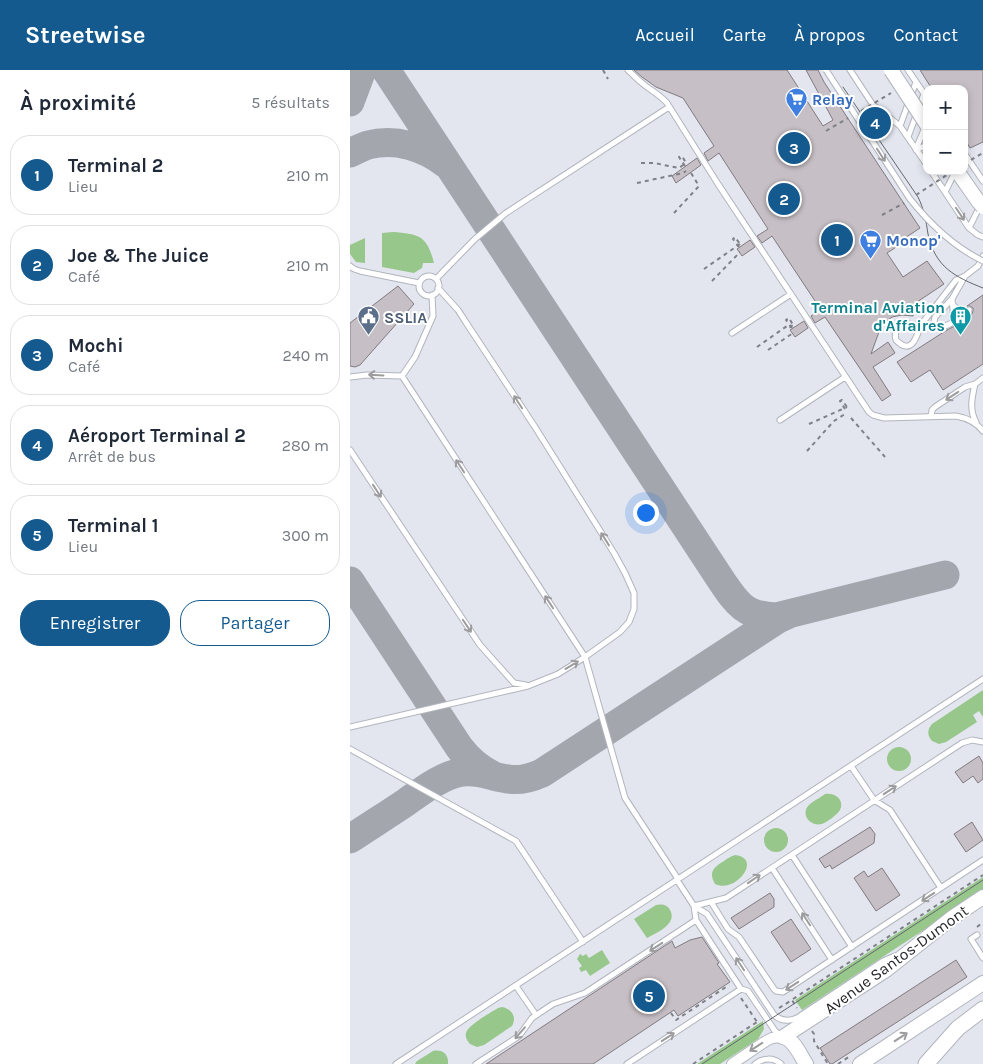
<!DOCTYPE html>
<html lang="fr">
<head>
<meta charset="utf-8">
<style>
	:root { --surface:#fff; --page:#f6f6f7; --text:#1f2937; --muted:#747a83; --line:#e0e1e3; --accent:#145a8f }
	body { margin:0; font-family:Karla,sans-serif; background:var(--page); color:var(--text) }
	.controls { position:absolute; right:15px; top:15px; display:grid; overflow:hidden; border-radius:10px; box-shadow:0 2px 8px #0003 }
	.controls button { width:45px; height:45px; display:grid; place-items:center; padding:0; border:0; border-bottom:1px solid var(--line); background:var(--surface); color:var(--text); font:25px sans-serif }
	.you { position:absolute; left:295px; top:442px; width:18px; height:18px; margin:-12px; border:4px solid #fff; border-radius:50%; background:#1a73e8; box-shadow:0 0 0 8px #1a73e833 }
	.badge { display:grid; place-items:center; width:32px; height:32px; border-radius:50%; background:var(--accent); color:#fff; font-size:16px; font-weight:700 }
	.pin { position:absolute; translate:-50% -50%; border:2px solid #fff; box-shadow:0 1px 5px #0006 }
	.list { margin:0; padding:0; list-style:none }
	h2 { display:flex; justify-content:space-between; align-items:center; height:65px; margin:0; padding:0 20px; font-size:21px }
	h2 small { font-size:16px; font-weight:400; color:var(--muted) }
	.list li { display:grid; grid-template-columns:32px 1fr auto; gap:15px; align-items:center; box-sizing:border-box; height:80px; margin:0 10px 10px; padding:0 10px; border:1px solid var(--line); border-radius:20px }
	.list b { display:block; font-size:19px; white-space:nowrap }
	.list p { margin:0; font-size:16px; white-space:nowrap; color:var(--muted) }
	.list em { font-size:16px; font-style:normal; color:var(--muted) }
	.actions { display:flex; gap:10px; padding:15px 20px }
	.actions a { flex:1; padding:11px 0; border:1px solid var(--accent); border-radius:20px; text-align:center; font-size:18px; color:var(--accent) }
	.actions .main { background:var(--accent); color:#fff }
	.map { position:relative; flex:none; width:633px; height:994px; overflow:hidden }
	header { display:flex; align-items:center; gap:30px; box-sizing:border-box; height:70px; padding:0 25px; background:var(--accent); color:#fff }
	header strong { font-size:24px }
	nav { display:flex; gap:28px; margin-inline-start:auto; font-size:18px }
	main { display:flex }
	aside { flex:1; background:var(--surface) }
	.map>svg:first-child { display:block }
	.green { fill:#97c78b }
	.lines { fill:none; stroke-linecap:round; stroke-linejoin:round }
	.taxiway { stroke:#a4a6ad; stroke-width:29 }
	.building { fill:#c6bfc5; stroke:#817a80 }
	.lane-casing { stroke:#b1b5bd; stroke-width:7 }
	.street-casing { stroke:#b1b5bd; stroke-width:12 }
	.secondary-casing { stroke:#b1b5bd; stroke-width:16 }
	.primary-casing { stroke:#b1b5bd; stroke-width:17 }
	.path { stroke:#7f8187; stroke-width:2; stroke-dasharray:4 4; stroke-linecap:butt }
	.lane { stroke:#fff; stroke-width:5 }
	.street { stroke:#fff; stroke-width:10 }
	.secondary { stroke:#fff; stroke-width:14 }
	.primary { stroke:#fff; stroke-width:15 }
	.tram { stroke:#64666b; stroke-width:1 }
	.lane-bridge-casing { stroke:#b1b5bd; stroke-width:7; stroke-linecap:butt }
	.secondary-bridge-casing { stroke:#b1b5bd; stroke-width:16; stroke-linecap:butt }
	.path-bridge { stroke:#7f8187; stroke-width:2; stroke-dasharray:4 4; stroke-linecap:butt }
	.lane-bridge { stroke:#fff; stroke-width:5 }
	.secondary-bridge { stroke:#fff; stroke-width:14 }
	.oneway { stroke:#9c9c9e }
	.labels { text-anchor:middle; stroke-width:4; stroke-linejoin:round; paint-order:stroke }
	.shop-label { font-size:16px; font-weight:bold; fill:#366cbe; stroke:#fff; text-anchor:start }
	.culture-label { font-size:16px; font-weight:bold; fill:#0d838f; stroke:#fff; text-anchor:end }
	.service-label { font-size:16px; font-weight:bold; fill:#4e5e75; stroke:#fff; text-anchor:start }
	.street-label { font-size:16px; fill:#232427; stroke:#fff }
</style>
</head>
<body>
<header>
<strong>Streetwise</strong>
<nav><a>Accueil</a><a>Carte</a><a>À propos</a><a>Contact</a></nav>
</header>
<main>
<aside>
<h2>À proximité<small>5 résultats</small></h2>
<ul class="list">
<li><span class="badge">1</span><div><b>Terminal 2</b><p>Lieu</p></div><em>210 m</em></li>
<li><span class="badge">2</span><div><b>Joe &amp; The Juice</b><p>Café</p></div><em>210 m</em></li>
<li><span class="badge">3</span><div><b>Mochi</b><p>Café</p></div><em>240 m</em></li>
<li><span class="badge">4</span><div><b>Aéroport Terminal 2</b><p>Arrêt de bus</p></div><em>280 m</em></li>
<li><span class="badge">5</span><div><b>Terminal 1</b><p>Lieu</p></div><em>300 m</em></li>
</ul>
<div class="actions"><a class="main">Enregistrer</a><a>Partager</a></div>
</aside>
<div class="map">
<svg width="633" height="994" viewBox="0 0 633 994">
	<rect width="100%" height="100%" fill="#e3e6ef"/>
	<path class="green" d="M43 162C70 164 77 166 84 193H73L72 198 64 203 32 197V163Z
		M15 168V193L6 192 0 184V175Z
		M633 620V647L629 641 623 645 627 652 596 672 589 674 582 671C577 665 577 660 582 654Z
		M537 689a12 12 0 1 1 24 0a12 12 0 1 1-24 0Z
		M475 724C484 722 495 729 490 740 487 745 477 752 472 754 460 757 450 744 459 735 463 731 470 728 475 724Z
		M414 770a12 12 0 1 1 24 0a12 12 0 1 1-24 0Z
		M385 785C413 788 386 824 365 814 358 802 364 797 374 791 378 788 380 787 385 785Z
		M633 807V821L452 940 445 930Z
		M306 835C311 834 317 834 320 840 328 854 306 863 297 868L284 849Z
		M252 880 260 893 240 906 236 900 231 902 229 898 232 896 227 889 230 884 233 886 236 884 239 888Z
		M152 937C162 939 167 947 162 956L134 975 127 977 120 974C117 971 115 967 116 963 118 955 140 943 148 938Z
		M413 951 414 959 408 969 370 994H347Z
		M83 981C92 979 99 984 98 994H65L67 991Z"/>
	<g class="lines">
		<path class="taxiway" d="M36 0 371 510C387 534 395 546 426 547L595 505
			M0 32 12 0
			M0 83C6 80 12 77 18 75 46 68 74 77 96 94
			M0 511 109 677C118 689 128 698 142 705
			M0 769C18 757 37 745 55 733 72 721 92 705 113 702 130 700 142 707 158 709 170 711 181 708 192 703L428 549 439 544"/>
	</g>
	<path class="building" d="M284 0H437L473 56 483 50 456 0H468L474 12 570 158 549 172 551 174 537 183 553 207 577 191 594 214 567 232 563 246 552 245 542 247 533 254 530 259 521 284 538 272 545 283 523 297 541 325 532 331 475 247 465 253 461 246 471 240 422 166 412 173 407 166 418 159 369 83 358 91 354 83 364 76 333 28 306 17 292 7Z
		M570 0H633V72L620 78 614 68V19H582Z
		M347 88 351 95 326 113 322 106Z
		M400 170 405 177 392 186 387 179Z
		M48 216 64 234 10 295 5 297 0 296V253Z
		M633 225V294L593 320 580 300 561 312 547 292 597 260 603 257 622 244 623 241V238L620 236H617Z
		M454 251 458 258 445 267 440 260Z
		M629 686 633 693V709L628 713 623 706 613 713 605 702Z
		M622 752 633 770 616 782 604 764Z
		M520 757 525 764 524 773 482 799 480 795 475 798 469 789Z
		M532 798 550 825 526 841 504 808 514 801 518 807Z
		M420 823 424 829V837L389 859 381 848Z
		M441 849 461 879 441 892 421 862Z
		M352 867 369 893 367 894 380 912 328 946 324 940 243 994H136L322 871 325 878 340 870Z
		M606 890 617 907 482 994H480L470 978Z"/>
	<g class="lines">
		<defs>
			<path id="lane" d="M278 0C284 6 290 12 297 17 304 22 311 26 317 33L368 114 519 342 523 345 534 348 606 346C617 348 626 352 633 361
				M500 0 523 35 550 56
				M558 0 577 28
				M566 12 550 56 577 95
				M558 67 574 24
				M566 79 576 55
				M566 80 577 75
				M614 83 633 111
				M581 101 619 158 628 165 633 167
				M595 122 605 102
				M619 158 630 136
				M0 196 4 199 10 201 69 213
				M69 216a10 10 0 1 1 20 0a10 10 0 1 1-20 0Z
				M86 209 125 169 156 143 319 37
				M82 225 83 246 65 287 52 306 235 587 275 728 328 809
				M602 229 604 250C601 255 592 258 587 256L584 252 585 247 602 229 615 206 628 196 633 186
				M603 235C609 240 612 244 619 240
				M552 254C559 253 564 256 570 256 567 267 561 286 546 270 544 263 546 258 552 254Z
				M570 256 606 210 615 206
				M382 263 441 224
				M0 307 17 305 52 306
				M625 314 633 308
				M581 346 582 340 585 337 615 317 625 314C622 327 619 340 626 352
				M430 350 495 307
				M0 380 130 575 164 613 176 615
				M0 657 178 616 208 604 235 587 270 562 279 552 284 539V523L275 503 264 483 185 357 117 254 108 240 88 218
				M0 679 166 771 233 872
				M501 696 524 730 540 740 591 818
				M442 785 502 877
				M422 798 482 890
				M327 810 344 836 346 850 391 919 398 921 425 961 431 966
				M361 832 378 859 389 867 424 919 426 921 433 922 633 790
				M344 836 376 828 612 673 622 670 633 672
				M344 836 357 844 424 945C431 951 438 952 447 948L533 891 545 886
				M627 865 621 869 633 888
				M166 916 186 945
				M46 994 633 609
				M126 994 169 966 182 948 203 934 235 923 346 850
				M277 994 391 919
				M405 994C413 988 423 987 431 994"/>
			<path id="street" d="M382 994 416 971 422 968 433 967"/>
			<path id="secondary" d="M607 101 628 131
				M433 967 536 900 603 847 633 827
				M433 967C444 969 450 985 456 994
				M510 994 633 913"/>
			<path id="primary" d="M576 994 608 958 633 939"/>
		</defs>
		<use href="#lane" class="lane-casing"/>
		<use href="#street" class="street-casing"/>
		<use href="#secondary" class="secondary-casing"/>
		<use href="#primary" class="primary-casing"/>
		<path class="path" d="M253 0 258 9
			M291 93H304L329 98 336 93
			M287 113 333 103 336 101
			M324 143 349 116 341 103
			M354 199 390 174
			M362 211 390 182
			M407 277 437 256 439 258 443 255
			M418 280 443 263
			M501 348 535 387
			M459 354 497 337
			M457 381 484 351 495 344
			M627 857 633 852
			M391 928 407 952 408 951
			M443 929 633 805
			M429 938 442 930 447 938
			M321 943 326 950 379 915
			M462 961 464 964V971L478 994
			M343 994 407 952
			M488 994 500 986"/>
		<use href="#lane" class="lane"/>
		<use href="#street" class="street"/>
		<use href="#secondary" class="secondary"/>
		<use href="#primary" class="primary"/>
		<path class="tram" d="M493 17 568 127C574 139 576 151 578 164 585 197 605 207 633 218
			M352 994 633 810"/>
		<defs>
			<path id="lane-bridge" d="M476 0 560 129C580 154 604 177 633 191"/>
			<path id="secondary-bridge" d="M541 0 577 55
				M628 131 633 137"/>
		</defs>
		<use href="#lane-bridge" class="lane-bridge-casing"/>
		<use href="#secondary-bridge" class="secondary-bridge-casing"/>
		<path class="path-bridge" d="M511 41 541 23
			M476 61 498 48
			M614 94 633 83
			M335 96 329 87 332 86 336 93
			M566 125 603 101
			M532 145 554 133
			M389 177 383 169 385 167 390 174
			M442 258 436 250 439 248 443 255
			M495 339 490 331 492 330 497 337"/>
		<use href="#lane-bridge" class="lane-bridge"/>
		<use href="#secondary-bridge" class="secondary-bridge"/>
	</g>
	<defs><path id="oneway-shaft" d="M-6 0H5M1.5-3L5.5 0L1.5 3" fill="none" stroke-width="1.6" stroke-linecap="round" stroke-linejoin="round" transform="scale(1.25)"/></defs>
	<g class="oneway">
		<use href="#oneway-shaft" transform="translate(531 85) rotate(57)"/>
		<use href="#oneway-shaft" transform="translate(610 144) rotate(56)"/>
		<use href="#oneway-shaft" transform="translate(26 305) rotate(-177)"/>
		<use href="#oneway-shaft" transform="translate(602 326) rotate(147)"/>
		<use href="#oneway-shaft" transform="translate(168 332) rotate(-123)"/>
		<use href="#oneway-shaft" transform="translate(110 396) rotate(-123)"/>
		<use href="#oneway-shaft" transform="translate(27 421) rotate(57)"/>
		<use href="#oneway-shaft" transform="translate(255 469) rotate(-122)"/>
		<use href="#oneway-shaft" transform="translate(199 532) rotate(-123)"/>
		<use href="#oneway-shaft" transform="translate(117 556) rotate(56)"/>
		<use href="#oneway-shaft" transform="translate(222 595) rotate(-31)"/>
		<use href="#oneway-shaft" transform="translate(540 720) rotate(-33)"/>
		<use href="#oneway-shaft" transform="translate(404 809) rotate(-34)"/>
		<use href="#oneway-shaft" transform="translate(578 827) rotate(147)"/>
		<use href="#oneway-shaft" transform="translate(456 849) rotate(-123)"/>
		<use href="#oneway-shaft" transform="translate(306 877) rotate(147)"/>
		<use href="#oneway-shaft" transform="translate(390 894) rotate(-123)"/>
		<use href="#oneway-shaft" transform="translate(442 916) rotate(147)"/>
		<use href="#oneway-shaft" transform="translate(170 963) rotate(131)"/>
		<use href="#oneway-shaft" transform="translate(318 967) rotate(-33)"/>
		<use href="#oneway-shaft" transform="translate(551 967) rotate(-33)"/>
		<use href="#oneway-shaft" transform="translate(406 977) rotate(147)"/>
	</g>
	<defs>
		<symbol id="supermarket-pin" viewBox="-11 -11 22 30"><path d="M0 17L-7.5 6A9.5 9.5 0 1 1 7.5 6Z" fill="#3f7fe0" stroke="#fff"/><path d="M-6-5.5h2.5l.6 2H6L4.5 2H-2.5L-4.4-4H-6ZM-1.5 3.2a1.3 1.3 0 1 0 .1 0ZM3 3.2a1.3 1.3 0 1 0 .1 0Z" fill="#fff"/></symbol>
		<symbol id="building-pin" viewBox="-11 -11 22 30"><path d="M0 17L-7.5 6A9.5 9.5 0 1 1 7.5 6Z" fill="#0f9aa8" stroke="#fff"/><path d="M-4-6H4V6H1V3H-1V6H-4ZM-2.5-4.3h1.7v1.8h-1.7ZM.8-4.3h1.7v1.8H.8ZM-2.5-1h1.7V.8h-1.7ZM.8-1h1.7V.8H.8Z" fill="#fff"/></symbol>
		<symbol id="civic-pin" viewBox="-11 -11 22 30"><path d="M0 17L-7.5 6A9.5 9.5 0 1 1 7.5 6Z" fill="#5c6f8a" stroke="#fff"/><path d="M-.6-6.5H3V-4.5H.6V-3L4-1V1h2V6H-6V1h2V-1L-.6-3ZM-1.2 2.5V6h2.4V2.5Z" fill="#fff"/></symbol>
	</defs>
	<g fill-rule="evenodd">
		<use href="#supermarket-pin" x="434" y="16" width="25" height="34"/>
		<use href="#supermarket-pin" x="508" y="158" width="25" height="34"/>
		<use href="#building-pin" x="598" y="234" width="25" height="34"/>
		<use href="#civic-pin" x="6" y="234" width="25" height="34"/>
	</g>
	<g class="labels">
		<g class="shop-label">
			<text x="462" y="35">Relay</text>
			<text x="536" y="176">Monop'</text>
		</g>
		<g class="culture-label">
			<text x="595" y="243">Terminal Aviation<tspan x="595" dy="18">d'Affaires</tspan></text>
		</g>
		<g class="service-label">
			<text x="34" y="253">SSLIA</text>
		</g>
		<g class="street-label">
			<text transform="translate(546 889) rotate(-36)" y="6">Avenue Santos-Dumont</text>
		</g>
	</g>
</svg>
<div class="controls">
<button>+</button>
<button>−</button>
</div>
<div class="you"></div>
<div class="pin badge" style="left:487px;top:170px">1</div>
<div class="pin badge" style="left:434px;top:129px">2</div>
<div class="pin badge" style="left:444px;top:78px">3</div>
<div class="pin badge" style="left:525px;top:53px">4</div>
<div class="pin badge" style="left:299px;top:926px">5</div>
</div>
</main>
</body>
</html>
